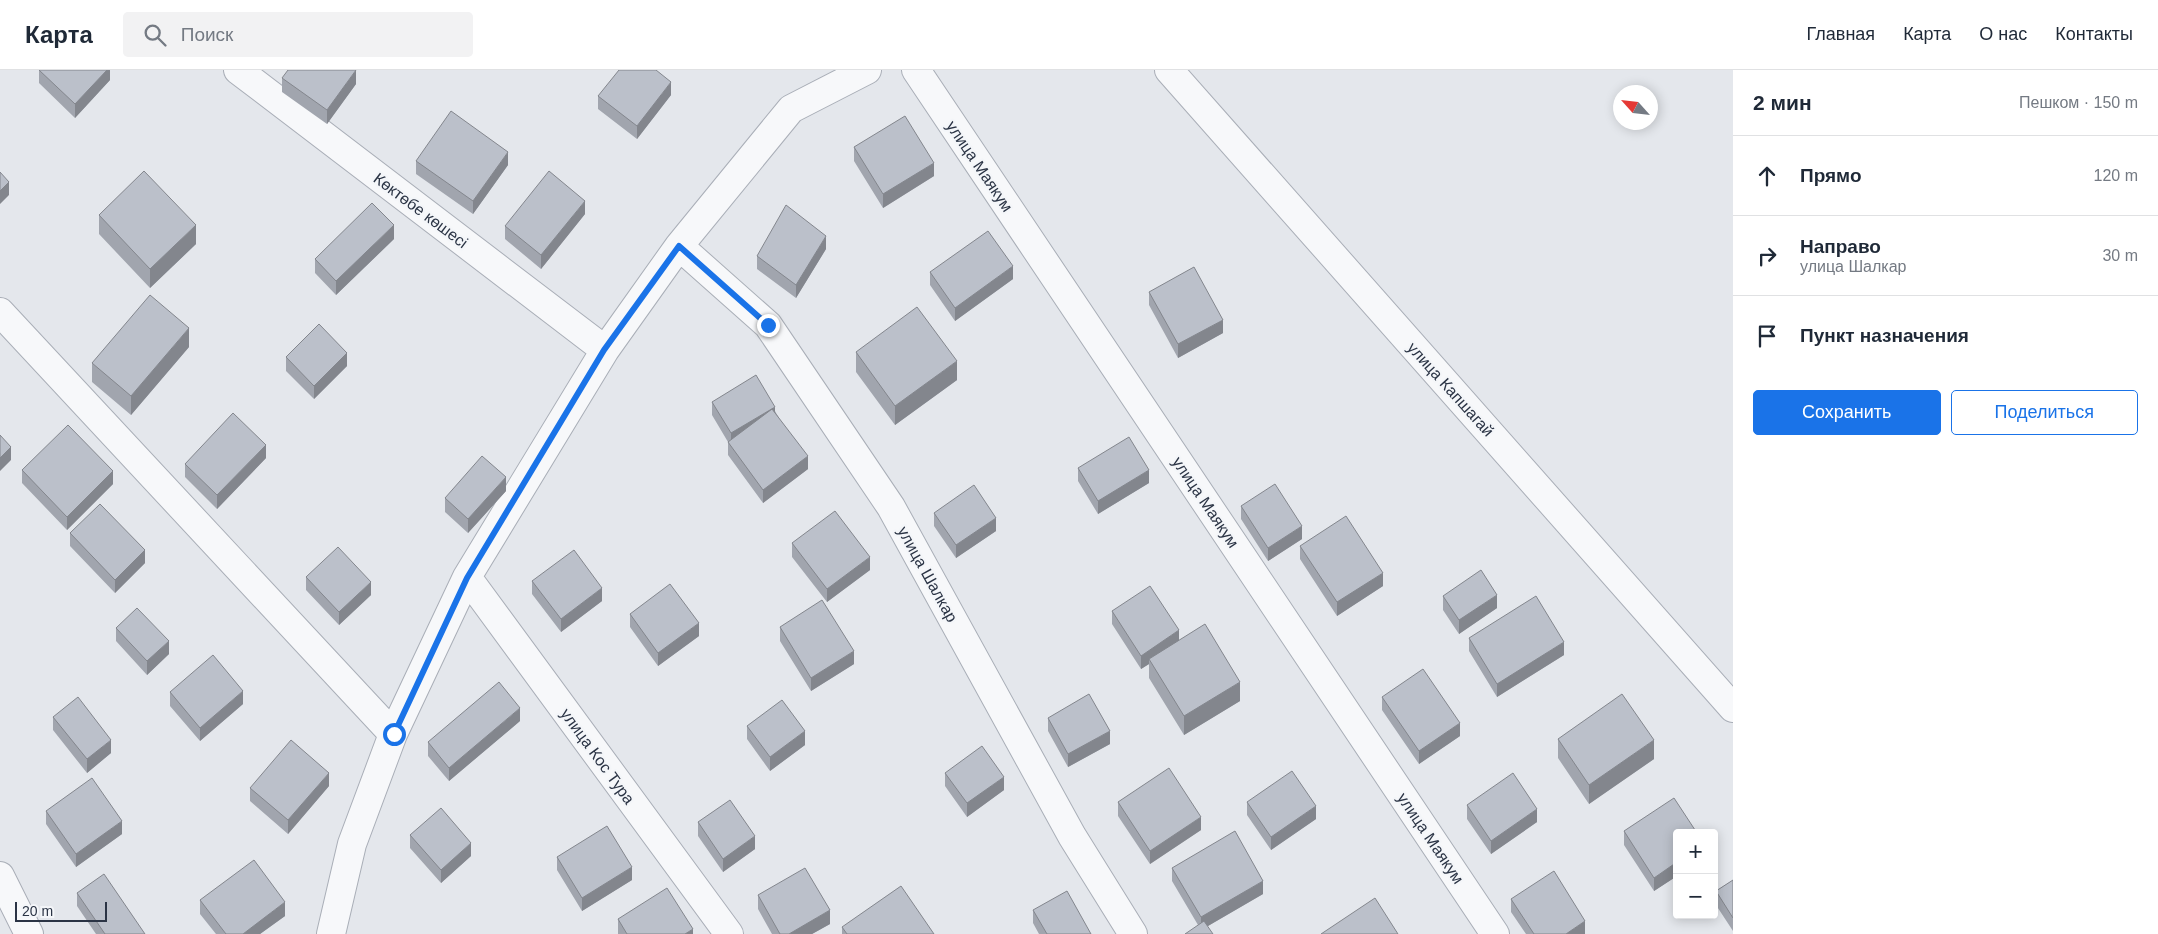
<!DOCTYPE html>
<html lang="ru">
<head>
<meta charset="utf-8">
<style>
	:root { --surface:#fff; --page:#f2f2f3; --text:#1f2937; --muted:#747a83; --line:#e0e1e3; --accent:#1a73e8 }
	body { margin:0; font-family:Arial,sans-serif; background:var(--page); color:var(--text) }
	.controls { position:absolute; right:15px; bottom:15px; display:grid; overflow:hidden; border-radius:5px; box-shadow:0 2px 12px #0003 }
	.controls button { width:45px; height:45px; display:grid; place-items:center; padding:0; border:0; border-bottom:1px solid var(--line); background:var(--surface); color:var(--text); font:25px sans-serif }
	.compass { position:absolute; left:1613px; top:15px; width:45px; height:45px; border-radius:50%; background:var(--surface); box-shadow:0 2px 12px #0003; rotate:297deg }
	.scale { position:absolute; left:15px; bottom:12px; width:92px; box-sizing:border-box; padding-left:5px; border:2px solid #2b3445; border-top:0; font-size:14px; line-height:18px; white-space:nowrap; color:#2b3445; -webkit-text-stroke:4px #f4f6f9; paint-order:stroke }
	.stop { position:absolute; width:15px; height:15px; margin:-11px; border:4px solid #1a73e8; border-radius:50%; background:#fff }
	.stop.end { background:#1a73e8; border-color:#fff; box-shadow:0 1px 5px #0008 }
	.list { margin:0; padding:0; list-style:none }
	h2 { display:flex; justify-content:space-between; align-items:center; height:65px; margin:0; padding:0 20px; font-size:21px }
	h2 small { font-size:16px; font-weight:400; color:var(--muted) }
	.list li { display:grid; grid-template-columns:32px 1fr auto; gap:15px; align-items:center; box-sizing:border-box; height:80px; padding:0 20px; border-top:1px solid var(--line) }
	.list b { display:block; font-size:19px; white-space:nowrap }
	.list p { margin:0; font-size:16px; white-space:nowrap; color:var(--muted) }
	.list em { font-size:16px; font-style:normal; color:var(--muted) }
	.actions { display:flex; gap:10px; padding:15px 20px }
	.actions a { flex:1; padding:11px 0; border:1px solid var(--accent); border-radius:5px; text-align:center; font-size:18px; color:var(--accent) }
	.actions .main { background:var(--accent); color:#fff }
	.icon { flex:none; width:28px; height:28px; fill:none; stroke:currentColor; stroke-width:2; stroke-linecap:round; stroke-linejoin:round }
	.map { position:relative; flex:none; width:1733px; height:864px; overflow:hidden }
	header { display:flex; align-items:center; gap:30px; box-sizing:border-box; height:70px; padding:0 25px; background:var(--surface); border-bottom:1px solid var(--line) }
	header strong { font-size:24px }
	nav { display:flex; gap:28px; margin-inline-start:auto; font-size:18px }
	.search { width:350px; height:45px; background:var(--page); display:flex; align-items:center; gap:12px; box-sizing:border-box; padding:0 18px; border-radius:5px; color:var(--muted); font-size:19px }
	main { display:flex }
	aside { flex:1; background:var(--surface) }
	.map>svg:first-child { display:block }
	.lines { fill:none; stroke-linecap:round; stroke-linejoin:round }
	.minor-casing { stroke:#a9aeb7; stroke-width:30 }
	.minor { stroke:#f7f8fa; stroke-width:28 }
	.wall { fill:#a1a5ae }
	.shaded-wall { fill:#83868d }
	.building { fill:#bbc0ca; stroke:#83868d }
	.route { stroke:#1a73e8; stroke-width:6 }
	.labels { text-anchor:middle; stroke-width:4.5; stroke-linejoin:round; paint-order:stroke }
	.street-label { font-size:16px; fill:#2b3445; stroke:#f4f6f9 }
</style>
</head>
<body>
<header>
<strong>Карта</strong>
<div class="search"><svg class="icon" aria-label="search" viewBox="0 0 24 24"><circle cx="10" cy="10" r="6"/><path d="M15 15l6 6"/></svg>Поиск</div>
<nav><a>Главная</a><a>Карта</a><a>О нас</a><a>Контакты</a></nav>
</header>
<main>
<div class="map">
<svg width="1733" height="864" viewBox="0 0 1733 864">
	<rect width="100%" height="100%" fill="#e4e7ec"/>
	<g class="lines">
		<defs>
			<path id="minor" d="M238 0 605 280
				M916 0 1495 864
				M1169 0 1733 638
				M679 176 768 255 891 437 1072 766 1133 864
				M0 242 393 664
				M467 507 729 864
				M0 806 29 864
				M331 864 352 774 393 664 467 507 605 280 679 176 791 39 867 0"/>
		</defs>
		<use href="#minor" class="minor-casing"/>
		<use href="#minor" class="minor"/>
	</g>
	<path class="wall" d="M39 0H110V10L75 48 39 13Z
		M282 8 356 14 327 54 282 22Z
		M671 25 637 69 598 39V26Z
		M854 77 934 106 883 138 854 91Z
		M416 91 508 95 473 144 416 104Z
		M585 144 541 199 505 169V156Z
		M99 145 196 174 150 218 99 164Z
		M394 169 336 225 315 203V189Z
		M826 179 796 228 757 199V186Z
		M930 202 1013 209 955 251 930 215Z
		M1149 222 1223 263 1178 288 1149 235Z
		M189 277 131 345 92 312V293Z
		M856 282 957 310 895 355 856 302Z
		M286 287 347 296 314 329 286 301Z
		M712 332 775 341 808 399 763 433 728 385V372L712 345Z
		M266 388 217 439 185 407V394Z
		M1078 398 1149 413 1098 444 1078 411Z
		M22 400 113 414 67 460 22 413Z
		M506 421 468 463 445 442V428Z
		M1241 436 1302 469 1268 491 1241 449Z
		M934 443 996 461 956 488 934 456Z
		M70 463 145 493 115 523 70 476Z
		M792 473 870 500 827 532 792 487Z
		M1300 476 1383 516 1337 546 1300 489Z
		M306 507 371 525 339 555 306 520Z
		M532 511 602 531 561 562 532 524Z
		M1443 526 1497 538 1459 564 1443 540Z
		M1112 541 1179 570 1240 631 1184 665 1149 608V594L1141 599 1112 554Z
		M630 544 699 566 658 596 630 557Z
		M780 557 854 594 811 621 780 571Z
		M116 558 169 584 147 605 116 571Z
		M1469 568 1564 585 1497 627 1469 581Z
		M170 622 243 634 200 671 170 636Z
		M1382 627 1460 666 1419 694 1382 640Z
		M53 647 111 683 87 703 53 660Z
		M1048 648 1110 674 1068 697 1048 661Z
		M520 651 449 711 428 686V672Z
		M747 656 805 675 770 701 747 669Z
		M1558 669 1654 689 1589 734 1558 688Z
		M945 703 1004 720 967 747 945 716Z
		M329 716 288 764 250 731V718Z
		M1118 732 1201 760 1150 794 1118 746Z
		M1247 732 1316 749 1271 780 1247 745Z
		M1467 735 1537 752 1491 784 1467 749Z
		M46 741 122 764 76 797 46 754Z
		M698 752 755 779 723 802 698 766Z
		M1624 761 1677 763V806L1654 821 1624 775Z
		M410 765 471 786 441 813 410 778Z
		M557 787 632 810 582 841 557 800Z
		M1172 798 1263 824 1208 856 1198 855 1172 811Z
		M1733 810V861L1716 835V821Z
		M77 823 145 864H96L77 836Z
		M758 825 830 854 812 864H772L758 839Z
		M1511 829 1585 864H1526L1511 842Z
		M200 830 285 846 260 864H216L200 844Z
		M1033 840 1091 864H1039L1033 853Z
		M618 849 693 864H618Z
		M842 857 934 864H842Z"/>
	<path class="shaded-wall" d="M107 0H110V10L75 48V34Z
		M356 0V14L327 54V40Z
		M671 12V25L637 69V56Z
		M508 82V95L473 144V131Z
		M934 93V106L883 138V124Z
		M9 112V125L0 134V121Z
		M585 131V144L541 199V185Z
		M196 155V174L150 218V199Z
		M394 155V169L336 225V211Z
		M826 166V179L796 228V215Z
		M1013 196V209L955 251V238Z
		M1223 250V263L1178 288V274Z
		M189 258V277L131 345V326Z
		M347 283V296L314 329V316Z
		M957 291V310L895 355V336Z
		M775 337V350L731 376V363Z
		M266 375V388L217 439V425Z
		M11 377V390L0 401V388Z
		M808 386V399L763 433V420Z
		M1149 400V413L1098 444V431Z
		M113 401V414L67 460V447Z
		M506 407V421L468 463V449Z
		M996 448V461L956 488V475Z
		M1302 456V469L1268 491V478Z
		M145 480V493L115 523V510Z
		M870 487V500L827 532V519Z
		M1383 503V516L1337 546V532Z
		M371 512V525L339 555V542Z
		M602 518V531L561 562V549Z
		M1497 525V538L1459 564V550Z
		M699 553V566L658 596V583Z
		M1179 560V573L1149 589V594L1141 599V586Z
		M169 571V584L147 605V591Z
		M1564 572V585L1497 627V614Z
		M854 581V594L811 621V608Z
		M1240 612V631L1184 665V646Z
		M243 621V634L200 671V658Z
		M520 638V651L449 711V698Z
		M1460 653V666L1419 694V681Z
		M805 661V675L770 701V687Z
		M1110 661V674L1068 697V684Z
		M111 670V683L87 703V689Z
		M1654 670V689L1589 734V715Z
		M329 703V716L288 764V750Z
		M1004 707V720L967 747V733Z
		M1316 736V749L1271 780V767Z
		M1537 739V752L1491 784V771Z
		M1201 747V760L1150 794V781Z
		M122 751V764L76 797V784Z
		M755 766V779L723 802V789Z
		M471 773V786L441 813V800Z
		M1677 792V806L1654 821V808Z
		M632 797V810L582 841V828Z
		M1263 811V824L1201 860V847Z
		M285 832V846L260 864H243Z
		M830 840V854L812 864H789Z
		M1585 851V864H1566Z
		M693 859V864H685Z"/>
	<path class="building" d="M39 0H107L75 34Z
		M288 0H356L327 40 282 8Z
		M619 0H656L671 12 637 56 598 26Z
		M451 41 508 82 473 131 416 91Z
		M905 46 934 93 883 124 854 77Z
		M144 101 196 155 150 199 99 145Z
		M549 101 585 131 541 185 505 156Z
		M0 102 9 112 0 121Z
		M372 133 394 155 336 211 315 189Z
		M786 135 826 166 796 215 757 186Z
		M988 161 1013 196 955 238 930 202Z
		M1194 197 1223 250 1178 274 1149 222Z
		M150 225 189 258 131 326 92 293Z
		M917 237 957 291 895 336 856 282Z
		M319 254 347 283 314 316 286 287Z
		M756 305 775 337 731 363 712 332Z
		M772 339 808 386 763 420 728 372Z
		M233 343 266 375 217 425 185 394Z
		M68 355 113 401 67 447 22 400Z
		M0 365 11 377 0 388Z
		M1129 367 1149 400 1098 431 1078 398Z
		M482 386 506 407 468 449 445 428Z
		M1275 414 1302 456 1268 478 1241 436Z
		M974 415 996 448 956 475 934 443Z
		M100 434 145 480 115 510 70 463Z
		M835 441 870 487 827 519 792 473Z
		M1346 446 1383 503 1337 532 1300 476Z
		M338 477 371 512 339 542 306 507Z
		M574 480 602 518 561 549 532 511Z
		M1481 500 1497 525 1459 550 1443 526Z
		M670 514 699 553 658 583 630 544Z
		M1150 516 1179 560 1141 586 1112 541Z
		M1536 526 1564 572 1497 614 1469 568Z
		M822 530 854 581 811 608 780 557Z
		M137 538 169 571 147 591 116 558Z
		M1205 554 1240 612 1184 646 1149 589Z
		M213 585 243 621 200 658 170 622Z
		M1423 599 1460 653 1419 681 1382 627Z
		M499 612 520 638 449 698 428 672Z
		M1089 624 1110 661 1068 684 1048 648Z
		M1622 624 1654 670 1589 715 1558 669Z
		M78 627 111 670 87 689 53 647Z
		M782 630 805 661 770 687 747 656Z
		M291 670 329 703 288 750 250 718Z
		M982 676 1004 707 967 733 945 703Z
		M1169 698 1201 747 1150 781 1118 732Z
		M1292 701 1316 736 1271 767 1247 732Z
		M1513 703 1537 739 1491 771 1467 735Z
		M92 708 122 751 76 784 46 741Z
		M1674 728 1697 763H1677V792L1654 808 1624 761Z
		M730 730 755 766 723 789 698 752Z
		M441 738 471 773 441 800 410 765Z
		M607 756 632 797 582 828 557 787Z
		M1235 761 1263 811 1201 847 1172 798Z
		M254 790 285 832 243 864H226L200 830Z
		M805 798 830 840 789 864H780L758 825Z
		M1554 801 1585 851 1566 864H1534L1511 829Z
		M104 804 145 864H105L77 823Z
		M1733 810V848L1716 821Z
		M901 816 934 864H847L842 857Z
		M667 818 693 859 685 864H627L618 849Z
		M1067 821 1091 864H1047L1033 840Z
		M1375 828 1398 864H1321Z
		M1204 851 1213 864H1185Z"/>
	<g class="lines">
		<path class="route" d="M394 664 467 508 604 280 679 176 768 255"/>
	</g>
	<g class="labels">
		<g class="street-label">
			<text transform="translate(980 96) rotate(56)" y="6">улица Маякум</text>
			<text transform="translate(421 140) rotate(37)" y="6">Көктөбе көшесі</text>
			<text transform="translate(1451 319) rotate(48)" y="6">улица Капшагай</text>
			<text transform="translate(1206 432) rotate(56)" y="6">улица Маякум</text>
			<text transform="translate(928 504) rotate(61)" y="6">улица Шалкар</text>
			<text transform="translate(598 686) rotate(54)" y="6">улица Кос Тура</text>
			<text transform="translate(1431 768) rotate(56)" y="6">улица Маякум</text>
		</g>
	</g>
</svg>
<div class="controls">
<button>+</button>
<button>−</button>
</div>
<svg class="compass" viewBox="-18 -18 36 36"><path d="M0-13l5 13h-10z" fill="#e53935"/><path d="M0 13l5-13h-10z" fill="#747a83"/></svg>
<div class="scale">20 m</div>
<div class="stop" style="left:394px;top:664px"></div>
<div class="stop end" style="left:768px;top:255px"></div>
</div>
<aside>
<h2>2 мин<small>Пешком · 150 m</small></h2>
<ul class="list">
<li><svg class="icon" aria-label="ahead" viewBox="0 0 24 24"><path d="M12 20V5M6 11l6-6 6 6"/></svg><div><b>Прямо</b></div><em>120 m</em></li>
<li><svg class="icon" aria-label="right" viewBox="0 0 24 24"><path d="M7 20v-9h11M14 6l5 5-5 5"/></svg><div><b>Направо</b><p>улица Шалкар</p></div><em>30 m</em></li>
<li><svg class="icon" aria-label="arrive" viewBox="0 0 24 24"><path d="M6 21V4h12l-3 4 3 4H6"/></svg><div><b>Пункт назначения</b></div></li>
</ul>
<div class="actions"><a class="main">Сохранить</a><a>Поделиться</a></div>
</aside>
</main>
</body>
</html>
